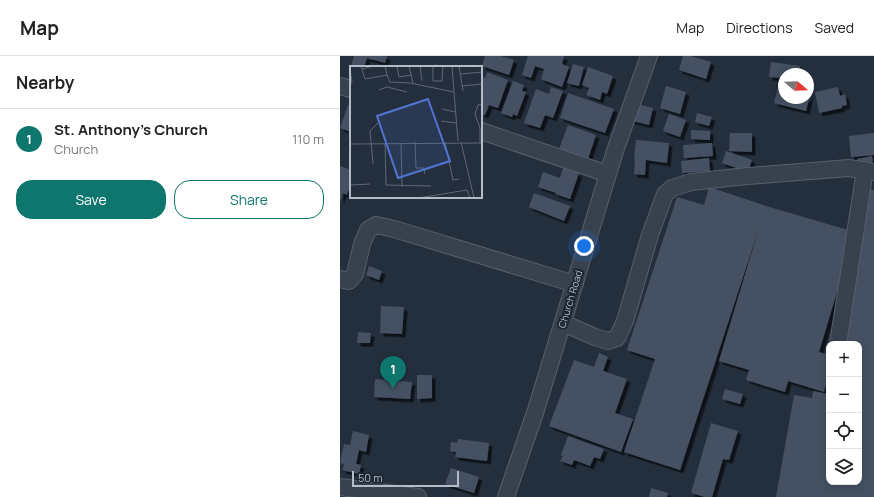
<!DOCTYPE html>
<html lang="en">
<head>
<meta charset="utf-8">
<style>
	:root { --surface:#fff; --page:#f2f2f2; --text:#222; --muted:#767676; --line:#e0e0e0; --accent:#0f766e }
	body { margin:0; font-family:Manrope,sans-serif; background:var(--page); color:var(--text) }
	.controls { position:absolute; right:12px; bottom:12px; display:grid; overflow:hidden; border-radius:8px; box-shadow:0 2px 6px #0003 }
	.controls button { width:36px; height:36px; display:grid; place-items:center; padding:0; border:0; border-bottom:1px solid var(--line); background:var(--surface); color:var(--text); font:20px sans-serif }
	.compass { position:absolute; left:438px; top:12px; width:36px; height:36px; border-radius:50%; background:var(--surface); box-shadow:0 2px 6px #0003; rotate:109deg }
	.scale { position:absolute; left:12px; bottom:10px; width:107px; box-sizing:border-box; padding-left:4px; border:2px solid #b4bcc9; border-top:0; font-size:11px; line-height:14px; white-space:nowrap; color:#b4bcc9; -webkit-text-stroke:3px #1d2633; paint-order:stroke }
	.you { position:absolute; left:244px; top:190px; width:14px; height:14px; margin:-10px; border:3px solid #fff; border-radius:50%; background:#1a73e8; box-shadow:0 0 0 6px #1a73e833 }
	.badge { display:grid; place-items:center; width:26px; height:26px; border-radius:50%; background:var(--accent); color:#fff; font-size:13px; font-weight:700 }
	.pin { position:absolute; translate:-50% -33px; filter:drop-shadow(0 1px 2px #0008) }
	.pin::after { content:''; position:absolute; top:21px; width:14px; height:12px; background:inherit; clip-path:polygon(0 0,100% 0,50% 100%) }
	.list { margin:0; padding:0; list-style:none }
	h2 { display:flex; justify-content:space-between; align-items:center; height:52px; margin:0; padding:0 16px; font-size:17px }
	h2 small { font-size:13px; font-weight:400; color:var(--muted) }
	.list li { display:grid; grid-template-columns:26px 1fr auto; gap:12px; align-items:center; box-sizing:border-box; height:60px; padding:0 16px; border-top:1px solid var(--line) }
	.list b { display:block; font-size:15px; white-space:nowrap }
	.list p { margin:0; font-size:13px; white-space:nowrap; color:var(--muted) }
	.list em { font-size:13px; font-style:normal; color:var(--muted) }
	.actions { display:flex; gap:8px; padding:12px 16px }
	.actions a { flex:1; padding:9px 0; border:1px solid var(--accent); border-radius:16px; text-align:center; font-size:14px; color:var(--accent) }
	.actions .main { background:var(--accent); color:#fff }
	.icon { flex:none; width:22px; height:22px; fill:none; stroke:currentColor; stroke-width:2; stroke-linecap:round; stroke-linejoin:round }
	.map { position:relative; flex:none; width:534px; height:441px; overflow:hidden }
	header { display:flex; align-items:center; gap:24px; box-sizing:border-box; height:56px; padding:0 20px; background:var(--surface); border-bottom:1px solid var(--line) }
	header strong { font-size:19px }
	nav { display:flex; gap:22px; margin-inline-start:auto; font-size:14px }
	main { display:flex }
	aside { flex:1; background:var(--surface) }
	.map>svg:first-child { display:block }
	.building { fill:#455162; filter:url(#shadow) }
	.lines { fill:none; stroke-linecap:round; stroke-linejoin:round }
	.minor-casing { stroke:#565f6c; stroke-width:18 }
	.minor { stroke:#38414e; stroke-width:16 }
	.labels { text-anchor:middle; stroke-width:4; stroke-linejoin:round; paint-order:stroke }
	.street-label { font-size:10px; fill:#b4bcc9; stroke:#1d2633 }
	.inset-road { fill:none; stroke:#5e6776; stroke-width:1 }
	.view { fill:#5274d3; fill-opacity:0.15; stroke:#5274d3; stroke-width:2 }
	.inset-edge { fill:none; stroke:#b4bcc9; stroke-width:2 }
</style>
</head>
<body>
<header>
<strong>Map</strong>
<nav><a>Map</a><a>Directions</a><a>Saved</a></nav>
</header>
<main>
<aside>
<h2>Nearby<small></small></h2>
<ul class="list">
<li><span class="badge">1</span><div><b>St. Anthony's Church</b><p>Church</p></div><em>110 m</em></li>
</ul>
<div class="actions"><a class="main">Save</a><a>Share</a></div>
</aside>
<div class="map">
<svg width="534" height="441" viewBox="0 0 534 441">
	<defs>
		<filter id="shadow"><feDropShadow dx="3.5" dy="3.5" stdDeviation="0" flood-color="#0009"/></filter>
	</defs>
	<rect width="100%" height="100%" fill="#242f3e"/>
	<path class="building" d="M14 0H47L45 7 27 2 24 11H13L11 10Z
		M145 0H161L174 4 169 19 142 10Z
		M188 0H224L222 8 229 11 222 31 201 23 204 13 195 10 191 22 182 19Z
		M343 0H351L371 6 366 23 339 14Z
		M431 6 460 10 458 18H444V22L429 21Z
		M95 8 104 11H93Z
		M233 8 244 11 239 30 227 27Z
		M248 11 273 20 267 38 262 36 260 44 246 39 249 32 242 29Z
		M147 16 168 24 158 52 149 49 145 59 141 58V20L145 22Z
		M173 25 184 29 182 35 186 36 177 60 173 58 172 61 161 57Z
		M326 30 346 36 340 58 320 52Z
		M211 31 223 35 213 62 205 59 200 72 184 67 196 33 209 38Z
		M438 31 444 33V42H468V38L470 39 466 55 434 47Z
		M498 31 500 40 505 38 507 49 502 50V52L479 57 475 36Z
		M228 37 274 53 265 77 220 62Z
		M293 47 313 52 309 69 289 64Z
		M8 49 11 50V76L0 72Z
		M357 57 372 61 369 70 355 66Z
		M329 58 346 64 340 81 323 75Z
		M228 69 256 79 248 103 219 93Z
		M351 74 370 75V84L351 83Z
		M390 77H412V96L389 95Z
		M534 77V99L511 101 509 80Z
		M296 84 329 87 327 107 306 104 305 119 294 118 295 103H294Z
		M372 87 373 100 344 102 343 89Z
		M386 95 412 104 408 116 382 107Z
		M532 100 533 109 519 112 517 103Z
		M369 102 370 115 342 117 341 105Z
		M0 110 11 114V127L7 139 3 137 0 146Z
		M223 112 239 117 230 143 215 138 216 137 198 131 203 116 220 122Z
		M369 131 426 150 515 176 479 296 489 299V319L484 336 448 325 445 336 406 324 409 314 379 305 419 172 340 414 284 396 315 303 287 294 337 141 364 149Z
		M527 133 534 134V441H436L454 339 472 342 473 335 489 338V426H519V288H501Z
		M194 137 230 150 224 165 189 151Z
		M29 210 42 215 39 224 26 219Z
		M41 250 64 251 62 278 40 277Z
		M18 276 31 277 30 287H17Z
		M259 297 268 301 263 315 287 323 275 357 293 363 281 396 209 370 234 304 254 311Z
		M77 319H92V342L77 343Z
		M35 323 72 326 70 343 34 341Z
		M385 333 403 338 400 348 382 343Z
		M371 367 398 375 389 404 383 403 372 441H365L351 437Z
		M13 375 29 379 26 396 19 394 16 408 21 409 19 418 2 414 4 408 0 407 4 388 10 389Z
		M228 380 264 393 260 403 254 401 250 410 234 404 232 409 220 405 223 400 221 399Z
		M118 383 149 387 147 405 115 401 116 396 110 395 111 386 117 387Z
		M111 412 139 421 134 437 105 428Z
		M311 432 328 437 327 441H309Z"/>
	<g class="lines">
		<defs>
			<path id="minor" d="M0 30 11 33
				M141 75 268 118
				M0 223 9 225 15 218 22 188 28 174 36 169 54 173 235 228
				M223 267 255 281 268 285 277 282 285 265 310 179 325 138 332 132 351 126 397 121 509 112 534 116
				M498 288 525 114
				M0 431 78 441
				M166 441 196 354 275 95 309 0"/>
		</defs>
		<use href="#minor" class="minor-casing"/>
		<use href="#minor" class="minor"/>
	</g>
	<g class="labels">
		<g class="street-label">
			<text transform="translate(230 243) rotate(-73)" y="4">Church Road</text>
		</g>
	</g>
	<g transform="translate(10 10)">
		<rect width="132" height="132" fill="#242f3e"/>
		<path class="inset-road" d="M11 0 15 13 37 9 35 0M47 0 49 11 61 9M59 0 63 17M70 0 72 15M83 0V15H92L93 0M102 0 104 26M109 0 113 25M0 3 2 17 0 18M12 3 24 0M111 8 132 6M37 9 40 16 60 17 104 26 108 75M112 20 132 18M29 24 37 21 57 26M92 43 105 46M91 55 106 57M65 76 66 102H74L75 108M95 76 103 114 109 113M111 76 124 132M35 77 36 119 81 120M51 77 52 121M130 77V62L125 48 128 39 132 38M0 78 132 77M23 98 20 65 28 57M0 119 20 118M68 132 117 124 120 132"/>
		<path class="view" d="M78 33 100 95 48 112 27 50Z"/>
		<rect width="132" height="132" class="inset-edge"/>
	</g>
</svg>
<div class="controls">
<button>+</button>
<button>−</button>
<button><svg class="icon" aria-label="locate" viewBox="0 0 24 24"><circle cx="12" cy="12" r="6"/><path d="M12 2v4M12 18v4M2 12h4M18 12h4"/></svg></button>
<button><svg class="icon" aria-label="layers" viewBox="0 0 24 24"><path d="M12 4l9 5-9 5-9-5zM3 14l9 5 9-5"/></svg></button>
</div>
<svg class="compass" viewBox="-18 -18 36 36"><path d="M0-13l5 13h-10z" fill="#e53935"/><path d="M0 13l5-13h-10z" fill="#767676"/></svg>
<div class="scale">50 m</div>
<div class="you"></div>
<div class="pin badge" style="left:53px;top:333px">1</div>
</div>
</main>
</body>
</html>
